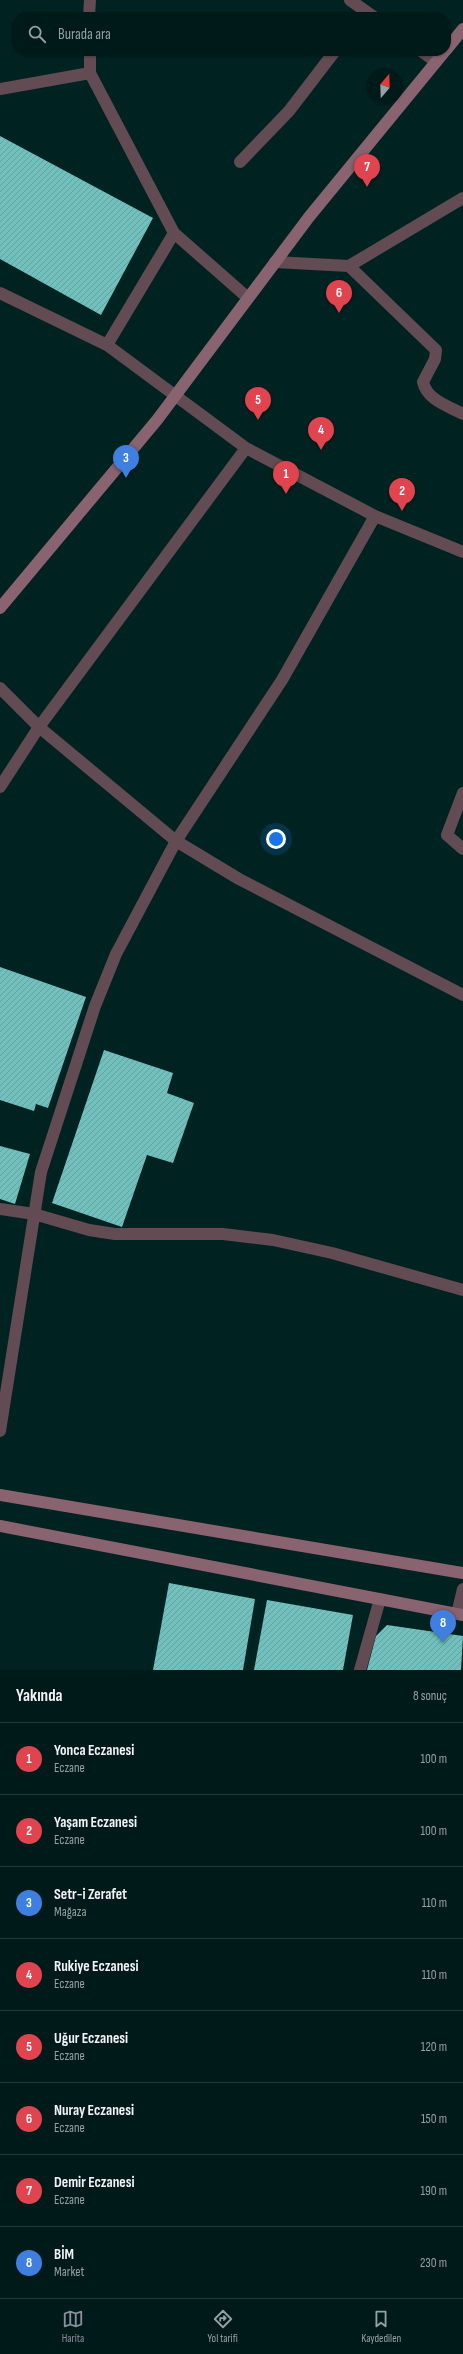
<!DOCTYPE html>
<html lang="tr">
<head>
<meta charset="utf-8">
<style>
	:root { --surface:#001a1a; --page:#0e2727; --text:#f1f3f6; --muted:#95a1a2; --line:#223839; --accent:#8c9099 }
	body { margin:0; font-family:"Sofia Sans Condensed",sans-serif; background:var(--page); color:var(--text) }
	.compass { position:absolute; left:367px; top:68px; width:36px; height:36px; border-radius:50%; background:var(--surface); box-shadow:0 1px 3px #0004; rotate:19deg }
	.you { position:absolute; left:276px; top:839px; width:14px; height:14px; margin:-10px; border:3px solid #fff; border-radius:50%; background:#1a73e8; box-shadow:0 0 0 6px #1a73e833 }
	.badge { display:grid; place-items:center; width:26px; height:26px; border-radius:50%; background:var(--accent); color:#fff; font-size:13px; font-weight:700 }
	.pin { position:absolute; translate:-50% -33px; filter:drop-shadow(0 1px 2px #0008) }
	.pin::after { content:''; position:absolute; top:21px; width:14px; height:12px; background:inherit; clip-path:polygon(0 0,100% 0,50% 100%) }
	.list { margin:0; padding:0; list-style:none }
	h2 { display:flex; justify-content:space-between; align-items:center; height:52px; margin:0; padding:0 16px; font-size:17px }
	h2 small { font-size:13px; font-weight:400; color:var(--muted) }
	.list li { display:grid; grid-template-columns:26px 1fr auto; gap:12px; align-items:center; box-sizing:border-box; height:72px; padding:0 16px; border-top:1px solid var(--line) }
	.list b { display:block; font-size:15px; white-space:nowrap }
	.list p { margin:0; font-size:13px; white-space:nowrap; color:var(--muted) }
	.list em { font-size:13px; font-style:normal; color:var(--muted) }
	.icon { flex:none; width:22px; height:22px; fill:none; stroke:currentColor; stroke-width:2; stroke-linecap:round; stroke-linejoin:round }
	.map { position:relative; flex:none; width:463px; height:1670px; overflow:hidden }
	.search { position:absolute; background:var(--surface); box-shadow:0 1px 3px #0004; left:12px; right:12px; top:12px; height:44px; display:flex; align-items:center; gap:10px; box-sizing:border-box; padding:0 14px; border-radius:16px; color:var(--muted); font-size:15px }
	.sheet { height:628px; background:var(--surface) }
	nav { display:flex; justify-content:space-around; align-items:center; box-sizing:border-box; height:56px; border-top:1px solid var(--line); background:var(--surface); font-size:11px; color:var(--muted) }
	nav a { display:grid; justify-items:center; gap:2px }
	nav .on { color:var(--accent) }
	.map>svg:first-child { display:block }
	.building { fill:url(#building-hatch) }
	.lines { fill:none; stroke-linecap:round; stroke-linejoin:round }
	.street { stroke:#634b53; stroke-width:12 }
	.secondary { stroke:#8a6371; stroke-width:12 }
</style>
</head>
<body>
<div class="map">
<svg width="463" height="1670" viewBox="0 0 463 1670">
	<defs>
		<pattern id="building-hatch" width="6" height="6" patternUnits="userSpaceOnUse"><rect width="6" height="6" fill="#71c0bd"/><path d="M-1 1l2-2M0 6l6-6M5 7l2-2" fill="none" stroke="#64a29f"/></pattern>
	</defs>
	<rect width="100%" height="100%" fill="#002322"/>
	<path class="building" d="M0 136 153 218 101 315 0 259Z
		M0 967 86 997 48 1108 36 1104 34 1111 0 1100Z
		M104 1050 173 1073 167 1093 194 1103 173 1163 147 1155 122 1227 52 1203Z
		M0 1146 30 1154 15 1204 0 1199Z
		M169 1583 255 1599 243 1670H153Z
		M267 1600 353 1615 343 1670H254Z
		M387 1625 463 1636 461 1670H367L376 1636Z"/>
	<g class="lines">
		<path class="street" d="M350 0 374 17
			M89 17 90 0
			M90 51V73
			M421 51 436 62
			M0 89 90 73 174 233 248 298
			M240 162 289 111 335 51
			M275 262 349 266 463 198
			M349 266 436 350 435 359 423 382C427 400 448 406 463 414
			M0 293 107 345 246 448 375 516 463 552
			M107 345 174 233
			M0 688 39 727 176 841 239 879 463 995
			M0 787 39 727 246 448
			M463 793 447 835 463 849
			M0 1209 34 1214 89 1230 115 1234H223L273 1240 332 1253 463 1290
			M0 1431 41 1172 95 1006 116 954 176 841 282 680 375 516
			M457 1614 463 1589
			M360 1670 380 1599"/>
		<path class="secondary" d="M446 50 463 29
			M0 608 157 420 309 217 445 51
			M0 1495 463 1573
			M0 1526 463 1615"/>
	</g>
</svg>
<svg class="compass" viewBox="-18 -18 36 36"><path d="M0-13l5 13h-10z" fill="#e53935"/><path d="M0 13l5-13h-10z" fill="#95a1a2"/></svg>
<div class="you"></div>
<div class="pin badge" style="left:286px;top:494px;background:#e0444e">1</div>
<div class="pin badge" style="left:402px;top:511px;background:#e0444e">2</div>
<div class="pin badge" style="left:126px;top:478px;background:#3f7fe0">3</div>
<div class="pin badge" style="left:321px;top:450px;background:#e0444e">4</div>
<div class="pin badge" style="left:258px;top:420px;background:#e0444e">5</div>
<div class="pin badge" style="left:339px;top:313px;background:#e0444e">6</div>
<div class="pin badge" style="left:367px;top:187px;background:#e0444e">7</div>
<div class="pin badge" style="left:443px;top:1643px;background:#3f7fe0">8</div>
<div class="search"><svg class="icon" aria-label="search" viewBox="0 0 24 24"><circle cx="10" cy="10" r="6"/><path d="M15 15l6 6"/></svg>Burada ara</div>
</div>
<section class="sheet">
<h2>Yakında<small>8 sonuç</small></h2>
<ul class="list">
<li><span class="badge" style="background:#e0444e">1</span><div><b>Yonca Eczanesi</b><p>Eczane</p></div><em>100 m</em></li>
<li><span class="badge" style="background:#e0444e">2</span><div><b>Yaşam Eczanesi</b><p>Eczane</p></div><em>100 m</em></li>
<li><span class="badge" style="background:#3f7fe0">3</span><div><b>Setr-i Zerafet</b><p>Mağaza</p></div><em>110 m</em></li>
<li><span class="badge" style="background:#e0444e">4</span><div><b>Rukiye Eczanesi</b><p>Eczane</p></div><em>110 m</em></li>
<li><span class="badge" style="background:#e0444e">5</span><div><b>Uğur Eczanesi</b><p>Eczane</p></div><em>120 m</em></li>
<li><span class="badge" style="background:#e0444e">6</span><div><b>Nuray Eczanesi</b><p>Eczane</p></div><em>150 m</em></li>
<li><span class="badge" style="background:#e0444e">7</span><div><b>Demir Eczanesi</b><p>Eczane</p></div><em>190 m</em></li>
<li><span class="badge" style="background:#3f7fe0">8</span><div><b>BİM</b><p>Market</p></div><em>230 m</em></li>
</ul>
</section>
<nav>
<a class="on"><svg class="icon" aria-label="map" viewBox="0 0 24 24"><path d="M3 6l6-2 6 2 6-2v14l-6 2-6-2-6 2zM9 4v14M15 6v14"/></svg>Harita</a>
<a><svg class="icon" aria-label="directions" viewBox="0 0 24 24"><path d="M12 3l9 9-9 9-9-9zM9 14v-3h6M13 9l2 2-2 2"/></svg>Yol tarifi</a>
<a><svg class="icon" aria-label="saved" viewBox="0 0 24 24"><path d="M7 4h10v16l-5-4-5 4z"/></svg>Kaydedilen</a>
</nav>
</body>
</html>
